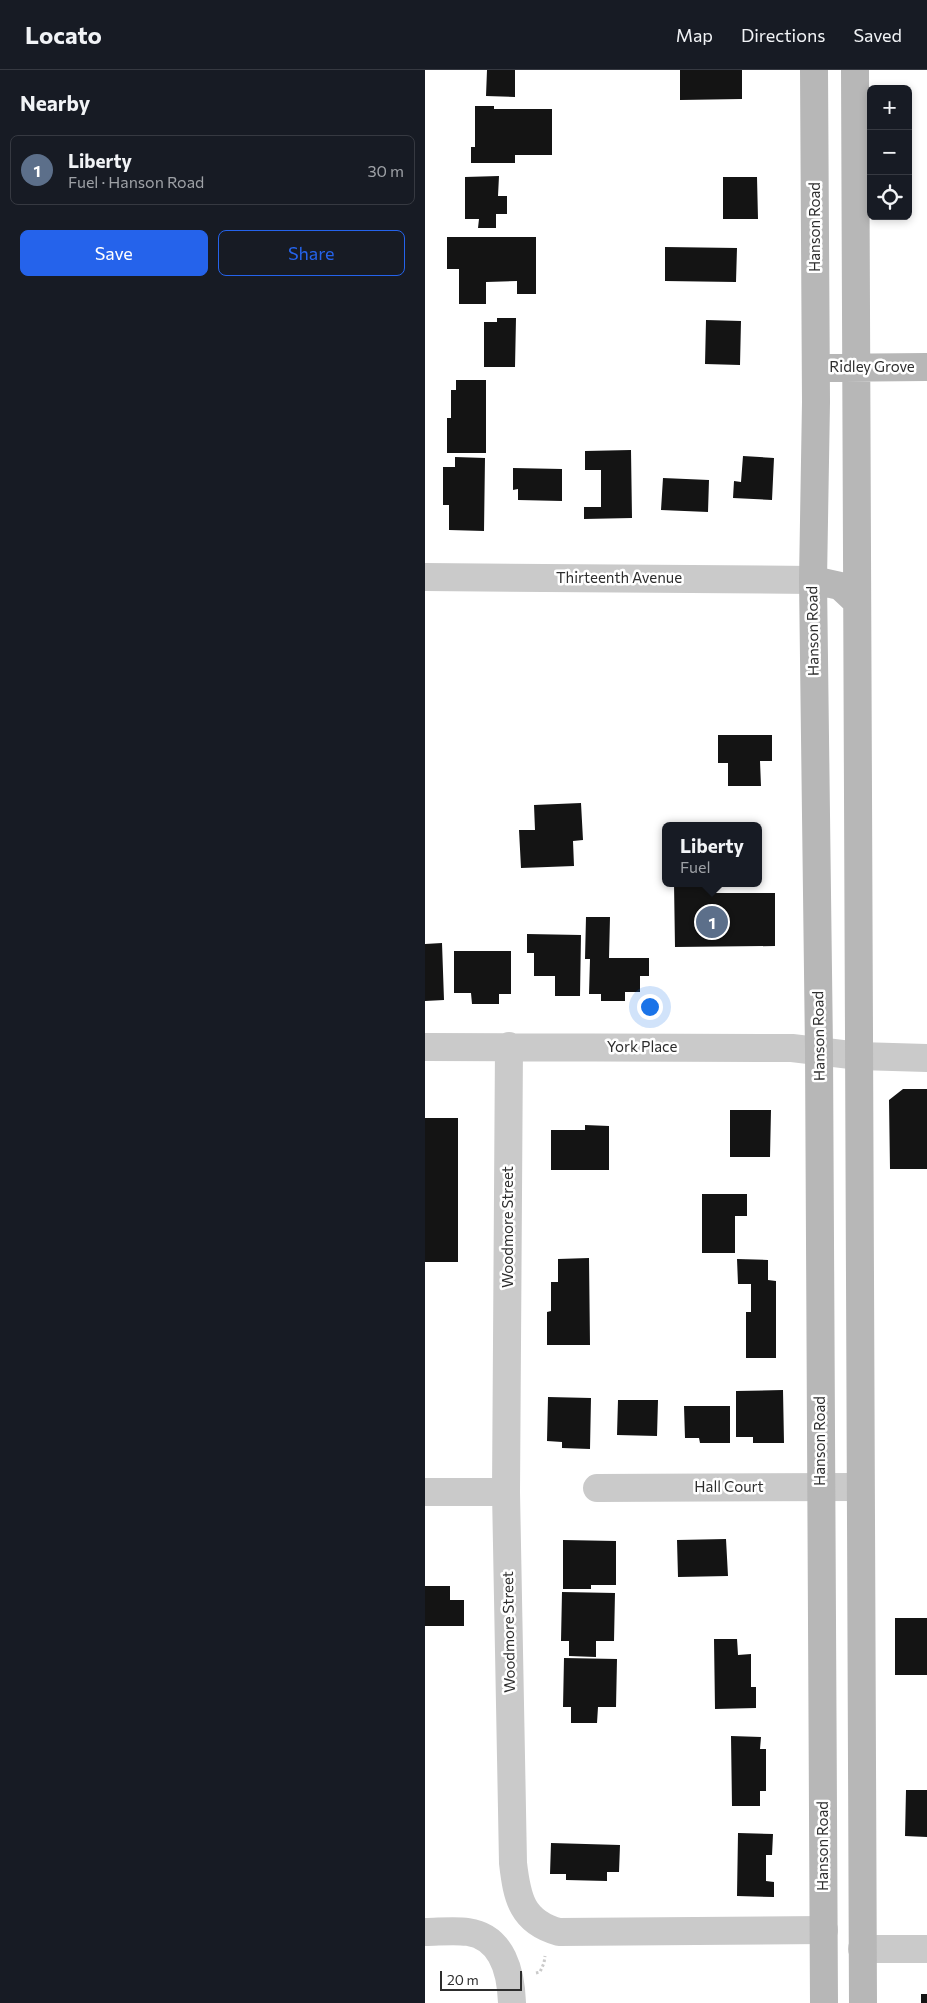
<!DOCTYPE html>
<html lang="en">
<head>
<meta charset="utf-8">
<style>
	:root { --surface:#171b24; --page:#242831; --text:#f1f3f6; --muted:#9ea1a6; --line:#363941; --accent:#2563eb }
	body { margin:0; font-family:Commissioner,sans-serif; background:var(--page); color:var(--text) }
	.controls { position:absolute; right:15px; top:15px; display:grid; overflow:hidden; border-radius:8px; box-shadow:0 2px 8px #0003 }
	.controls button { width:45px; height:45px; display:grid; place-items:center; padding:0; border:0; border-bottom:1px solid var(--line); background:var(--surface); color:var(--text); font:25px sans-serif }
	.scale { position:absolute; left:15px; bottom:12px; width:82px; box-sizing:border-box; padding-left:5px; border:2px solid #2d2d2d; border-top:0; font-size:14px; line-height:18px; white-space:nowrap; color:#2d2d2d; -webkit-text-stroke:4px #fff; paint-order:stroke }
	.you { position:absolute; left:224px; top:936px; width:18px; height:18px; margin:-12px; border:4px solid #fff; border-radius:50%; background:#1a73e8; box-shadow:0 0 0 8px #1a73e833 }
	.badge { display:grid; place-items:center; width:32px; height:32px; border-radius:50%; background:var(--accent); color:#fff; font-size:16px; font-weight:700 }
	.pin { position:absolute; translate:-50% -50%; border:2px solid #fff; box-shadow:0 1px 5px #0006 }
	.popup { position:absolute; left:237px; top:752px; width:100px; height:65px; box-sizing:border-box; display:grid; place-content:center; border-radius:8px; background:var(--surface); filter:drop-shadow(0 1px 4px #0005); font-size:16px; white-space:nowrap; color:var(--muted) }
	.popup b { font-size:19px; color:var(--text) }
	.popup::after { content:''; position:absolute; left:50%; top:100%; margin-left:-10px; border:10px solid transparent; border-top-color:var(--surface) }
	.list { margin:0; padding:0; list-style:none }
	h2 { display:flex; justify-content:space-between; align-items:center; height:65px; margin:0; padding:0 20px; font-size:21px }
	h2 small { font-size:16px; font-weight:400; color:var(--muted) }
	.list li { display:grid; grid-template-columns:32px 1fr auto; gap:15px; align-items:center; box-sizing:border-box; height:70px; margin:0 10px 10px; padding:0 10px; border:1px solid var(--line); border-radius:8px }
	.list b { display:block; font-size:19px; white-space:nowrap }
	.list p { margin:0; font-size:16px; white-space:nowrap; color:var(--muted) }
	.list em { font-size:16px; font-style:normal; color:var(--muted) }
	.actions { display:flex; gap:10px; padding:15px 20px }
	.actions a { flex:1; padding:11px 0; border:1px solid var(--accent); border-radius:8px; text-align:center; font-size:18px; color:var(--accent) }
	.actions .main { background:var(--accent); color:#fff }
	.icon { flex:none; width:28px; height:28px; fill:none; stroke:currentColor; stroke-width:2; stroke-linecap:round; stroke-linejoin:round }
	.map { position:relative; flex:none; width:502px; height:1933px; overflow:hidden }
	header { display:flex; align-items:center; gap:30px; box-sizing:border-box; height:70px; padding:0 25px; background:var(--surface); border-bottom:1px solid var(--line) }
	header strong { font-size:24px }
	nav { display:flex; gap:28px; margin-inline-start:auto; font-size:18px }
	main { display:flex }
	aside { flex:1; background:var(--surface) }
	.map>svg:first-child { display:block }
	.building { fill:#141414 }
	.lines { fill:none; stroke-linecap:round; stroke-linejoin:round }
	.path { stroke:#cacaca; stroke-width:3; stroke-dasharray:2.5 2.5; stroke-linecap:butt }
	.street { stroke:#cacaca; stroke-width:28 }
	.secondary { stroke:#b7b7b7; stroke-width:28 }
	.labels { text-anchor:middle; stroke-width:5; stroke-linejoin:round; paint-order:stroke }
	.street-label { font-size:15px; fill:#2d2d2d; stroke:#fff }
</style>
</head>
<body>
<header>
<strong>Locato</strong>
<nav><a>Map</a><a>Directions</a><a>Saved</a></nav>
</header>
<main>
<aside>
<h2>Nearby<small></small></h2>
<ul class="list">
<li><span class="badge" style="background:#5c6f8a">1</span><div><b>Liberty</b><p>Fuel · Hanson Road</p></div><em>30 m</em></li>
</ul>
<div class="actions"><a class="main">Save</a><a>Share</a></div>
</aside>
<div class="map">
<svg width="502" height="1933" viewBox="0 0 502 1933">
	<rect width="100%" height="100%" fill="#fff"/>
	<path class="building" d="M62 0H90V27L61 26Z
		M255 0H317V29L255 30Z
		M50 36H69V39H127V85H90V93H46V77H50Z
		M74 106 73 126H82V144H71V158H53L54 149H40V107Z
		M298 107H332L333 149H298Z
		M22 167H111V224H92V211L61 212V234H34V199H22Z
		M240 177 312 178 311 212 240 211Z
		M72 248H91L90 297H59V252H72Z
		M281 250 316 251 315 295 280 294Z
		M31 310H61V383H22V348H26V320H31Z
		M206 380 207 448 159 449V437H176V400H160V381Z
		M318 386 349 388 347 430 308 428 309 411 316 412Z
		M30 387 60 388 59 461 24 460V435H18V397H30Z
		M88 398 137 399V431L93 430V419L88 420Z
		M238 408 284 410 283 442 236 440Z
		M293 665H347V691H335L336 716H303V693H293Z
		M156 733 158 770 148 771 149 796 96 798 94 760H110L109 735Z
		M249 813H285L286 823H350V876L250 877Z
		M161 847H185L184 888H224V906H215V922H200V931H176V924H164L165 889H160Z
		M102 864 156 865 155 926H130V906H109V883H102Z
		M17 873 19 930 0 931V874Z
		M29 881H86V924H74V934H47L46 923H29Z
		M478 1019H502V1099H465L464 1030Z
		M305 1040H346L345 1087H305Z
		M0 1048H33V1192H0Z
		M160 1055 184 1056V1100H126V1060H160Z
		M277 1124H322V1146H310V1183H277Z
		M164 1188 165 1275H122V1242L126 1241V1212H133V1189Z
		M312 1189 343 1190V1210L351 1211V1288H321V1242H326V1214H313Z
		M358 1320 359 1373H328V1367H311V1321Z
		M123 1327 166 1328 165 1379 137 1378V1372L122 1371Z
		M193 1330H233L232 1366 192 1365Z
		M259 1336H305V1373H275L274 1368H260Z
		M301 1469 303 1506 253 1507 252 1470Z
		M138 1470 191 1471V1515H166V1519H138Z
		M0 1516H25V1530H39V1556H0Z
		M137 1522 190 1523 189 1571H171V1587L144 1586V1571H136Z
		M470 1548H502V1605H470Z
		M289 1569H312L313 1585 326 1584V1617H331V1638L290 1639Z
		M139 1588 192 1589 191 1637H173L172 1653H146V1637H138Z
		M306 1666 336 1667 335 1679H341V1721H335V1736H307Z
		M481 1720H502V1767L480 1766Z
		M313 1763 348 1764 347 1785H341V1811L349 1812V1827L312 1826Z
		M126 1773 195 1775 194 1802H182V1811L141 1810V1804H125Z
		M496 1924H502V1933H496Z"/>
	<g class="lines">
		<path class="path" d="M111 1903 115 1902 119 1893 120 1886"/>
		<path class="street" d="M0 507 388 510
			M84 976 81 1422 88 1793C92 1828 97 1852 134 1862L399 1860
			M0 977 367 978 434 986 502 988
			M172 1418 435 1417
			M0 1422H81
			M0 1862C13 1862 29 1860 43 1862 78 1867 86 1903 87 1933
			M437 1879H502"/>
		<path class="secondary" d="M389 0 391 332 388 510 394 980 399 1933
			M430 0 438 1933
			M391 298 502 297
			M388 510 415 516 432 532"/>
	</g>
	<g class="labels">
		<g class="street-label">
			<text transform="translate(390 157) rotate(-90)" y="5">Hanson Road</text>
			<text x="447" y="302">Ridley Grove</text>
			<text x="194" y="513">Thirteenth Avenue</text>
			<text transform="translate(388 561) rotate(-91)" y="5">Hanson Road</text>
			<text transform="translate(394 966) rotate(-91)" y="5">Hanson Road</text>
			<text x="217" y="982">York Place</text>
			<text transform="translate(83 1157) rotate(-90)" y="5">Woodmore Street</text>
			<text transform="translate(395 1371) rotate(-90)" y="5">Hanson Road</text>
			<text x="304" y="1422">Hall Court</text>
			<text transform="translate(84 1562) rotate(-91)" y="5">Woodmore Street</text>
			<text transform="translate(398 1776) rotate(-90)" y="5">Hanson Road</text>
		</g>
	</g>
</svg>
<div class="controls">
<button>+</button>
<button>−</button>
<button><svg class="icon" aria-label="locate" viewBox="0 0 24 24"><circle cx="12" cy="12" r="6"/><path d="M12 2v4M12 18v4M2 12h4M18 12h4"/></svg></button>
</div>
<div class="scale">20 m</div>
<div class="you"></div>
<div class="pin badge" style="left:287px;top:852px;background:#5c6f8a">1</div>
<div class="popup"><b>Liberty</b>Fuel</div>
</div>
</main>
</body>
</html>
